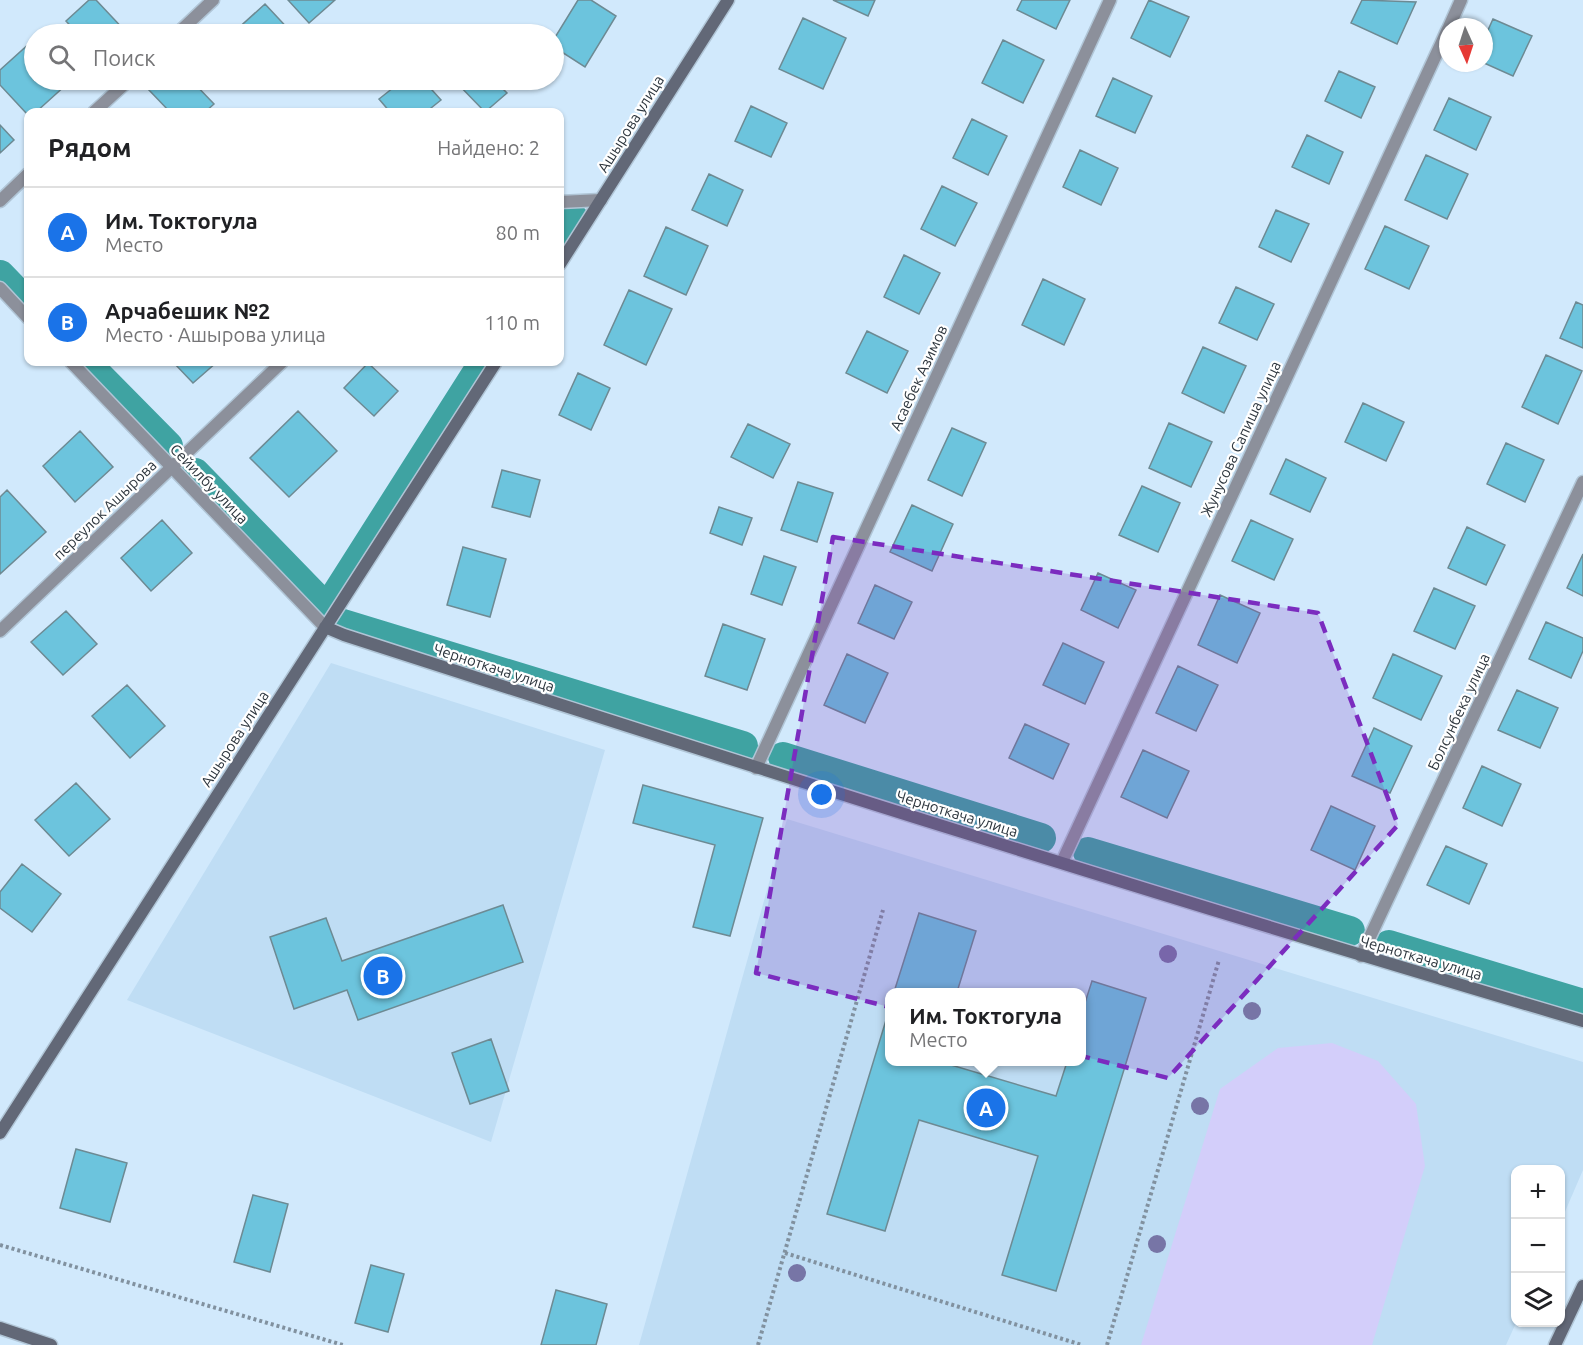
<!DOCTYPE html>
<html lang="ru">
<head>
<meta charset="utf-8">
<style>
	:root { --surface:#fff; --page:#f6f6f6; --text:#202124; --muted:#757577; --line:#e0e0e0; --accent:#1a73e8 }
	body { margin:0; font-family:Ubuntu,sans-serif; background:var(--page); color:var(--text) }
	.controls { position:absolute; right:18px; bottom:18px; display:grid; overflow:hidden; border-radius:12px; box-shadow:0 2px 4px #0004 }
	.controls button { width:54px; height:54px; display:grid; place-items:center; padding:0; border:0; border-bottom:2px solid var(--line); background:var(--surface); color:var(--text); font:30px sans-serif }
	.compass { position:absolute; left:1439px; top:18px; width:54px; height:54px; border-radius:50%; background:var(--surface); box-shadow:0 2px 4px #0004; rotate:177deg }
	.you { position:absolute; left:822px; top:795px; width:21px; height:21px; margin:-15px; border:4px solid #fff; border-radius:50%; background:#1a73e8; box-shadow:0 0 0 9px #1a73e833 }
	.badge { display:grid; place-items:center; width:39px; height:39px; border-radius:50%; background:var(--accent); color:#fff; font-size:20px; font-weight:700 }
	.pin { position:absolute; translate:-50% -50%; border:3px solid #fff; box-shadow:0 2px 6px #0006 }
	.popup { position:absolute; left:885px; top:988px; width:201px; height:78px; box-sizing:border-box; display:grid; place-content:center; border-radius:12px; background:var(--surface); filter:drop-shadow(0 2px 4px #0005); font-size:20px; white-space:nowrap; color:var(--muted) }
	.popup b { font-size:22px; color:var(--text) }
	.popup::after { content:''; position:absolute; left:50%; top:100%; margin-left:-12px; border:12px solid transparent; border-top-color:var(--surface) }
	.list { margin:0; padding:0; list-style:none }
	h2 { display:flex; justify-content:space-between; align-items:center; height:78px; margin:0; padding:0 24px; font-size:26px }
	h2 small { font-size:20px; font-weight:400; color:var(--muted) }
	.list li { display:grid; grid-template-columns:39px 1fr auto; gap:18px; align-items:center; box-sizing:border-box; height:90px; padding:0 24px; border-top:2px solid var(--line) }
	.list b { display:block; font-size:22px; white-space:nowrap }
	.list p { margin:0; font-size:20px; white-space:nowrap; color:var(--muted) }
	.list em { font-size:20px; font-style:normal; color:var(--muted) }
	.icon { flex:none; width:33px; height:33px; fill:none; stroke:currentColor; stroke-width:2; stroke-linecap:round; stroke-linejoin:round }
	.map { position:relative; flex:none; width:1583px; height:1345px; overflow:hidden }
	.search { position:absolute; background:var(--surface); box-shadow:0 2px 4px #0004; left:24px; top:24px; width:540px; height:66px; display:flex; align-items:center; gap:15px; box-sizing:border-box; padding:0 21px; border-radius:33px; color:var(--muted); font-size:22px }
	.panel { position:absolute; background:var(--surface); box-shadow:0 2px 4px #0004; left:24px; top:108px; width:540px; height:258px; border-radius:12px }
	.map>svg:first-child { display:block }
	.built { fill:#bfddf4; fill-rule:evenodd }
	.green { fill:#d3cefa }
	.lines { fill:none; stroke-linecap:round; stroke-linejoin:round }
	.canal { stroke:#3fa3a2; stroke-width:30 }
	.building { fill:#6cc4dd; stroke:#6d8a93; stroke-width:1.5 }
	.lane-casing { stroke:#b0c5d6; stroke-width:15 }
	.street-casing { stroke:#b0c5d6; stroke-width:15 }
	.secondary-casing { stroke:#b0c5d6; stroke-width:15 }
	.path { stroke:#81919f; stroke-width:4; stroke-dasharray:3 3; stroke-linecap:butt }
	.lane { stroke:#8c909b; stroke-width:12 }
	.street { stroke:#8c909b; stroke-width:12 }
	.secondary { stroke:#626877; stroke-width:12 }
	.tree { fill:#7775a6 }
	.marked { fill:#7b2cbf; fill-opacity:0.2; stroke:#7b2cbf; stroke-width:4.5; stroke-dasharray:12 8; stroke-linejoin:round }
	.labels { text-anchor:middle; stroke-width:4.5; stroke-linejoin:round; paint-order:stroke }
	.street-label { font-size:15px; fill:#2c353d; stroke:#fff }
</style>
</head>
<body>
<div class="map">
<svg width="1583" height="1345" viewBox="0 0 1583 1345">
	<rect width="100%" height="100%" fill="#d1e9fc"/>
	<path class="built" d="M331 663 605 750 491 1142 127 1000Z
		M787 819 1583 1062V1170L1561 1221 1560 1170H1516V1323L1506 1345H639ZM890 992H1082V1062H890Z"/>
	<path class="green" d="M1332 1043 1378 1061 1416 1104 1425 1166 1372 1345H1141L1220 1089 1278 1048Z"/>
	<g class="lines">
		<path class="canal" d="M560 242 574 219
			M0 275 28 304
			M85 362 168 446
			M195 473 327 609 484 362
			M340 623 743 746
			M783 757 1041 838
			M1088 852 1350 931
			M1389 945 1583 1004"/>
	</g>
	<path class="building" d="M89 0H96L128 34H78L66 21Z
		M288 0H335L309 23Z
		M578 0H591L616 16 585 67 554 47V39Z
		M833 0H875L868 16Z
		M1022 0H1070L1056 29 1017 10Z
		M1149 0 1189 17 1170 57 1131 38Z
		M1362 0 1416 2 1397 44 1351 23Z
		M265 4 293 34H237L234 32Z
		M803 18 846 38 823 89 779 69Z
		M1493 19 1532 36 1513 76 1484 63V39Z
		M524 28 530 34H517Z
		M1003 40 1044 60 1023 103 982 83Z
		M30 43 34 49V80H63L67 84 36 112H28V115L0 85V70Z
		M1339 71 1375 87 1361 118 1325 101Z
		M1113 78 1152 96 1135 133 1096 116Z
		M160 80H191L214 104 205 112H170L149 90Z
		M403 80H423L441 100 426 112H390L379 99Z
		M454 80H494L507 93 485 112Z
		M1449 98 1491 117 1476 150 1434 130Z
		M751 106 787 123 771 157 735 141Z
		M972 119 1007 136 988 175 953 158Z
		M0 125 14 140 0 153Z
		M1307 135 1343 152 1329 184 1292 167Z
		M1080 150 1118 168 1101 205 1063 187Z
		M1426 155 1468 174 1447 219 1405 200Z
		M709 174 743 190 727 226 692 210Z
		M942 186 977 203 955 246 921 229Z
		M1276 210 1309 224 1291 262 1259 247Z
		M1385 226 1429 246 1409 289 1365 269Z
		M666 227 708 246 686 295 644 276Z
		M904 255 940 273 919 314 884 297Z
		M1043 279 1085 299 1064 345 1022 325Z
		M1236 287 1274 304 1257 340 1219 323Z
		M629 290 672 309 646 365 604 345Z
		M1576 302 1583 305V348L1560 338Z
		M867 331 908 351 887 393 846 373Z
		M1203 347 1246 366 1224 413 1182 393Z
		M1546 355 1582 371 1558 424 1522 407Z
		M173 362H217L193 383Z
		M368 363 398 391 374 416 344 388Z
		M578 373 610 388 591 430 559 415Z
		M1363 403 1404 422 1386 461 1345 442Z
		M298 411 337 451 289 497 250 458Z
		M1169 423 1212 442 1191 487 1149 468Z
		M748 424 790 444 773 478 731 457Z
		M952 428 986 443 962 496 928 480Z
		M80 431 113 467 75 502 43 466Z
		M1506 443 1544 460 1525 502 1487 484Z
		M1286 459 1326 478 1310 512 1270 494Z
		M502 470 540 480 530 517 492 507Z
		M798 482 833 493 817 542 781 530Z
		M1142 486 1180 503 1158 552 1119 535Z
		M7 490 46 532 0 574V497Z
		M912 505 953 524 932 571 890 552Z
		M719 507 752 518 742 545 710 533Z
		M162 520 192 553 151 591 121 558Z
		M1251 520 1293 539 1274 580 1232 561Z
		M1467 527 1505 545 1486 585 1448 568Z
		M463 547 506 559 490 617 447 605Z
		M1583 554V596L1567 588Z
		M764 556 796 567 782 605 751 594Z
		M1098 573 1136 590 1118 628 1081 610Z
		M875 585 912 602 894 639 858 623Z
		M1434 588 1475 606 1455 649 1414 631Z
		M1220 595 1260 613 1237 663 1198 645Z
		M66 611 97 644 63 675 31 642Z
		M1546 622 1583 638V651L1571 678 1529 659Z
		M723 624 765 639 747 690 705 676Z
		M1063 643 1104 662 1085 704 1043 685Z
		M847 654 888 673 865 723 824 705Z
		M1393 654 1442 676 1421 720 1373 698Z
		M1178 666 1218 685 1196 731 1156 713Z
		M127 685 165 726 130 758 92 716Z
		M1517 690 1558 708 1540 748 1498 730Z
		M1025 724 1069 744 1053 779 1009 758Z
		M1374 728 1412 746 1390 793 1352 776Z
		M1143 750 1189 771 1167 818 1121 797Z
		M1482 766 1521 784 1502 826 1463 808Z
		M76 783 110 819 69 856 35 820Z
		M643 785 763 818 730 936 693 927 715 845 633 823Z
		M1331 806 1375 826 1355 870 1311 850Z
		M1446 846 1487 864 1469 904 1427 885Z
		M22 864 61 894 32 932 0 908V892Z
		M503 905 523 962 358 1020 347 990 294 1009 270 937 326 918 342 961Z
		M919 913 976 931 957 992H894Z
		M1092 981 1146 998 1056 1291 1002 1275 1038 1156 919 1120 885 1231 827 1214 890 1007V1062H941L1056 1096 1067 1062H1082V1012Z
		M491 1039 509 1091 470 1104 452 1053Z
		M76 1149 127 1163 110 1222 60 1208Z
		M253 1195 288 1204 270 1272 234 1262Z
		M371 1265 404 1274 388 1332 355 1323Z
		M556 1290 607 1304 596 1345H541Z"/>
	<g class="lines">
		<defs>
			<path id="lane" d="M560 202 601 200
				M0 631 282 362"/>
			<path id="street" d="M1449 27 1461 0
				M177 34 213 0
				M94 112 129 80
				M0 201 28 174
				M0 288 28 318
				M71 362 325 627
				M756 768 1110 0
				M1062 862 1448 29
				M1361 956 1583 482"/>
			<path id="secondary" d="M560 264 728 0
				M325 627 344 635C756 768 1168 899 1583 1021
				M0 1133 496 362
				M0 1328 51 1345
				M1555 1345 1583 1286"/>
		</defs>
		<use href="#lane" class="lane-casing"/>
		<use href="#street" class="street-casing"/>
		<use href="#secondary" class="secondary-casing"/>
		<path class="path" d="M0 1245 343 1345
			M785 1253 1082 1345
			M758 1345 883 910
			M1107 1345 1219 960"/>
		<use href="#lane" class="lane"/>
		<use href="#street" class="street"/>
		<use href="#secondary" class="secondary"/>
	</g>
	<g class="tree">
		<circle cx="1168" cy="954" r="9"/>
		<circle cx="1252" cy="1011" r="9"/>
		<circle cx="1200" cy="1106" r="9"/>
		<circle cx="1157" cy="1244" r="9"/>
		<circle cx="797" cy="1273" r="9"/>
	</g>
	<path class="marked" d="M833 537 1318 613 1398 825 1168 1078 756 973Z"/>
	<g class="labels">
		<g class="street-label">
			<text transform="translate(631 124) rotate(-58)" y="5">Ашырова улица</text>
			<text transform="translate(919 378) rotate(-65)" y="5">Асаебек Азимов</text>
			<text transform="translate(1241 439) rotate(-65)" y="5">Жунусова Сапиша улица</text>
			<text transform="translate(209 484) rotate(46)" y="5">Сейилбу улица</text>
			<text transform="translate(105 510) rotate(-44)" y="5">переулок Ашырова</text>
			<text transform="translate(494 668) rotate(18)" y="5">Черноткача улица</text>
			<text transform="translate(1459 712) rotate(-65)" y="5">Болсунбека улица</text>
			<text transform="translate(235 739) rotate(-57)" y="5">Ашырова улица</text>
			<text transform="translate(957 814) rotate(17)" y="5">Черноткача улица</text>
			<text transform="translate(1421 958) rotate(16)" y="5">Черноткача улица</text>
		</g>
	</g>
</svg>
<div class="controls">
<button>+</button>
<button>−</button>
<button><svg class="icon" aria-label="layers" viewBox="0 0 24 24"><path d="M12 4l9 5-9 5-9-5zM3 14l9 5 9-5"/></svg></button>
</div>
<svg class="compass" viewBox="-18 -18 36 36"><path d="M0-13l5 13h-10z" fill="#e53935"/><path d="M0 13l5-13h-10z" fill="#757577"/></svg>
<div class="you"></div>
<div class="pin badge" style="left:986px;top:1108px">A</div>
<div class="popup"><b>Им. Токтогула</b>Место</div>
<div class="pin badge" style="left:383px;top:976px">B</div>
<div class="search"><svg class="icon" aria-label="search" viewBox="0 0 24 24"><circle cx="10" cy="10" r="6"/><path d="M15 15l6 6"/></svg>Поиск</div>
<section class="panel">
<h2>Рядом<small>Найдено: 2</small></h2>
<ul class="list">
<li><span class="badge">A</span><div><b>Им. Токтогула</b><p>Место</p></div><em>80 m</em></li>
<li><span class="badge">B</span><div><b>Арчабешик №2</b><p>Место · Ашырова улица</p></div><em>110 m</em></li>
</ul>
</section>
</div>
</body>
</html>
